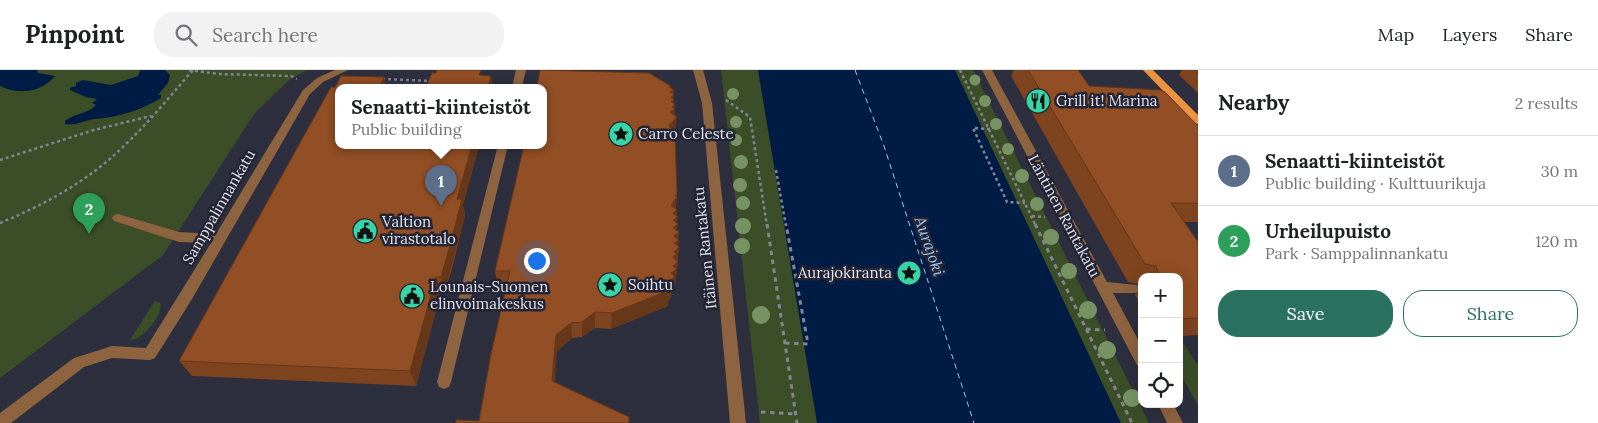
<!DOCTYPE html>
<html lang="en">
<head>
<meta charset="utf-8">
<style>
	:root { --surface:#fff; --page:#f2f2f2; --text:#202124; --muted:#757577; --line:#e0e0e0; --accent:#2a725f }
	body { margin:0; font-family:Lora,serif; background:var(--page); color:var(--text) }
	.controls { position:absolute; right:15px; bottom:15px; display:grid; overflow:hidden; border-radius:10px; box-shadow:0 5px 20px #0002 }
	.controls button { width:45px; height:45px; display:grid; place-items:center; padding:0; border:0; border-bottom:1px solid var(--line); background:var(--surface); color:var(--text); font:25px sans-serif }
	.you { position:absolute; left:536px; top:190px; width:18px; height:18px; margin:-12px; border:4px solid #fff; border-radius:50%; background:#1a73e8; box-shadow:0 0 0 8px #1a73e833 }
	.badge { display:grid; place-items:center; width:32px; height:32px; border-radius:50%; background:var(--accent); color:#fff; font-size:16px; font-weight:700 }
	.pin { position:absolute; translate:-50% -41px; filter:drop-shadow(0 1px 2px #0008) }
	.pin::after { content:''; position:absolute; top:26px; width:18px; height:15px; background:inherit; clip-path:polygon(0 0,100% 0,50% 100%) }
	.popup { position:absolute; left:335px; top:14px; width:212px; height:65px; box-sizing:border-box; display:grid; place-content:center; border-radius:10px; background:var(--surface); filter:drop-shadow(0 1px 4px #0005); font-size:16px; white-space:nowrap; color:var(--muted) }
	.popup b { font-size:19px; color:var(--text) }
	.popup::after { content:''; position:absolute; left:50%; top:100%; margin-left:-10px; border:10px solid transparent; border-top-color:var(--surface) }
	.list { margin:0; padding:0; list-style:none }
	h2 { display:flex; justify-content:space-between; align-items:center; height:65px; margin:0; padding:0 20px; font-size:21px }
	h2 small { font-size:16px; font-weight:400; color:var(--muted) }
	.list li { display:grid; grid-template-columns:32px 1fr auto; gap:15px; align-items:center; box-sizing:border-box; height:70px; padding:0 20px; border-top:1px solid var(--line) }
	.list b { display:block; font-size:19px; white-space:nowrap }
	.list p { margin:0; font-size:16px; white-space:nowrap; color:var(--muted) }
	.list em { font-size:16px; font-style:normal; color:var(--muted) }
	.actions { display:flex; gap:10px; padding:15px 20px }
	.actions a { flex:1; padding:11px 0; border:1px solid var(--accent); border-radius:20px; text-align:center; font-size:18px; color:var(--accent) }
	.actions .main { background:var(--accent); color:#fff }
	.icon { flex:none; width:28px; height:28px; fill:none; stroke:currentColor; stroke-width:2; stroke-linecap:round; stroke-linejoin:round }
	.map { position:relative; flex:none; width:1198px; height:353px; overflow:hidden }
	header { display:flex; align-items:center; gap:30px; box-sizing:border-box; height:70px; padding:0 25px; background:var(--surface); border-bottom:1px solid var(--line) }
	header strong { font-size:24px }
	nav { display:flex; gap:28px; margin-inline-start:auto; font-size:18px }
	.search { width:350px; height:45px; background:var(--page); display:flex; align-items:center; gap:12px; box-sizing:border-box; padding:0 18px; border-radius:20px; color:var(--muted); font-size:19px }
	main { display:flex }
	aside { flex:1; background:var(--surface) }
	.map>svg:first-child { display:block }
	.built { fill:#36374c }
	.green { fill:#3b4e27 }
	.water { fill:#001c45 }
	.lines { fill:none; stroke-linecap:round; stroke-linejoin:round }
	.ferry { stroke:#9fc3f5; stroke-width:1; stroke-dasharray:5.5 4.5; stroke-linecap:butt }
	.path-far1 { stroke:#838491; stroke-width:2.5; stroke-dasharray:3 3; stroke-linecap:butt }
	.path { stroke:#838491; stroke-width:3; stroke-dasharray:4.5 4.5; stroke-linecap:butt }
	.minor { fill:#8e633f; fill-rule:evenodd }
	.major { fill:#ea9241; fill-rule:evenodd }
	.tree { fill:#789363 }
	.wall { fill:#7e431f }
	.shaded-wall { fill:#663719 }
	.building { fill:#924e24; stroke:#663719 }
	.labels { text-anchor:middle; stroke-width:5; stroke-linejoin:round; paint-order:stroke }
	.poi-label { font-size:15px; fill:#e0e1eb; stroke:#242534; text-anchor:start }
	.street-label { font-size:15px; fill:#e0e1eb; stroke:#242534 }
	.water-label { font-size:16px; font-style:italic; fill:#9fc3f5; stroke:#242534 }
</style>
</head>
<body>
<header>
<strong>Pinpoint</strong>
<div class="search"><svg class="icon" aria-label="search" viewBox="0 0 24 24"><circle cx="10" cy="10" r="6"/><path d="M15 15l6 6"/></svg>Search here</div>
<nav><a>Map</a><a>Layers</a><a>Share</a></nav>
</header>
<main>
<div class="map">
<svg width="1198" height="353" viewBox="0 0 1198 353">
	<rect width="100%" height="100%" fill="#2e2f3e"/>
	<path class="built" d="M377 11 485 14 493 17H353Z"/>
	<path class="green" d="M0 0H307L289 10 254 44 163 185 0 308Z
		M721 0H973L1149 353H760Z
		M155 231 160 233C164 244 142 271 130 270Z
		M1179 266 1198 296V335L1179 302Z"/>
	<path class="water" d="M0 0H37L38 3 55 6C41 23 18 25 0 16Z
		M140 0H165L170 5 168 13 158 25H161V28C142 40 115 48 95 49 85 50 76 56 65 54V51C74 43 88 44 96 35L92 33 97 29 86 27 70 20V18L76 16V13L83 10 111 15 138 6Z
		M758 0H955L1121 353H817Z"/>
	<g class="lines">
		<path class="ferry" d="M855 0 884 76 974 353"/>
		<path class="path-far1" d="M189 0 219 4 291 6 297 9
			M960 0 1036 156
			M382 9 433 11
			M726 30 750 47 767 156
			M990 59 973 58 1007 132 1025 133
			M0 90 94 60 151 46
			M776 100 786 156
			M1032 146 1045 147
			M0 153C46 134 90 110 126 74 150 51 171 25 193 0"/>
		<path class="path" d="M767 154 797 353
			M1035 154 1132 353
			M1086 259 1105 260
			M785 273 808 274 786 154
			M761 342 795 344"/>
		<path class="minor" d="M335 0H348L323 12 310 24 192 229 155 288 150 290 112 288 84 297 11 353H0V343L74 288 112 276 146 278 211 173 179 172 114 151 112 148 114 145 118 144 179 162 216 164 303 20 317 8Z
			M516 0H526L522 17H512Z
			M693 0H703L712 33 746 353H730L702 33Z
			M982 0H992L1107 212 1137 215 1139 219 1137 223H1113L1142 277V297L1137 295Z
			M498 75H508L451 312 449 317 444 319 439 317 437 312Z
			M1158 334H1173L1183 353H1167Z"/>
		<path class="major" d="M1143 0H1153L1198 45V54L1194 53Z"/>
	</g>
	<g class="tree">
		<circle cx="975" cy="10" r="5.5"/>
		<circle cx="733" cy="24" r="6"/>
		<circle cx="985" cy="31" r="6"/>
		<circle cx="736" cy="52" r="6"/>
		<circle cx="996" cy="54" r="6"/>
		<circle cx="736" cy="70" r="6"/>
		<circle cx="1008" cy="79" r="6"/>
		<circle cx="741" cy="92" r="7"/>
		<circle cx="1022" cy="106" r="7"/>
		<circle cx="740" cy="115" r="7"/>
		<circle cx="743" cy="133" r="7"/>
		<circle cx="1037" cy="134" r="7"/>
		<circle cx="743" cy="156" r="8"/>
		<circle cx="1051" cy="167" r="8"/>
		<circle cx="742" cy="176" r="8"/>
		<circle cx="1069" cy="201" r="8"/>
		<circle cx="1088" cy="240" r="9"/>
		<circle cx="761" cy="245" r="9"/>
		<circle cx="1107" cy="280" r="9"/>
		<circle cx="1132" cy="328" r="9"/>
	</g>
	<path class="wall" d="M1014 0H1078L1089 16 1198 56V152H1184L1198 172V265L1179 266V207H1142V236L1135 225 1141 220 1139 214 1128 212 1011 6Z
		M1182 0H1198V23L1179 5Z
		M671 16V18L674 20 673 24H674V34H675L674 45 675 63 674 64 677 123 676 139 677 140V161L679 162 678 169 679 170 678 177H679L675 215 674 216 673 223 671 224 670 229 668 231V236L611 259 595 258 582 267 572 268 479 351 506 217H498L495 201Z
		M338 75H479L463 135 465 145 453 195 445 222H441L416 316 192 306 179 291Z"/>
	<path class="shaded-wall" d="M491 6 493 17H488Z
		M384 7 387 17H379Z
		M671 16V21L674 20 673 25 674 24V35L675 34 674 50 677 47 675 63 667 72 669 17Z
		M472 75H479L463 135 465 145 445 222 441 207 457 129Z
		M677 123 675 141 677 140V155L678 154 677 163 679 162 678 171 679 170 678 178 679 177 677 193 678 192 675 215 674 216 673 223 671 224 670 229 668 231V236L611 259 612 243Z
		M436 207 441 222 416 316 410 301Z
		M595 242V258L582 267V252Z
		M571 253 572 268 557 281 554 326 552 311 556 265Z"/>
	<path class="building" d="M437 0H481L479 5 491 6 488 17H426L432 3H436Z
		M540 0 649 3 671 16 669 17 674 20 670 22 674 24 671 27 674 30 671 32 675 34 672 37 675 39 670 42 677 47 669 55 675 65 677 123 675 126 677 127 671 135 677 140 673 143 678 147 673 150 678 154 673 158 679 162 674 166 679 170 674 173 679 177 674 182 677 184 673 187 678 192 673 196 677 199 671 203 675 207 670 210 672 213 669 216 670 220 612 243 595 242 582 252 571 253 556 265 552 311 629 347V353H456V350L479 351 491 284 510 201H495L524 75H544V17H537Z
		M1028 0H1078L1089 16 1160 20 1165 22 1198 56V133H1171L1198 172V248L1179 249V207H1153L1158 202 1156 196 1145 194Z
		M1194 0H1198V4Z
		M341 6 384 7 379 17H338V75H472L457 129H462L449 179 441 207H436L410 301 179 291 331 17H335Z"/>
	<defs>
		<symbol id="restaurant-disc" viewBox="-11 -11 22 22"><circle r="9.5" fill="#36d4a7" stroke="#242534"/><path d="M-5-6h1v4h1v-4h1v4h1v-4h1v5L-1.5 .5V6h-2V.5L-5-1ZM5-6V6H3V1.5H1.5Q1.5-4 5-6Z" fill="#111"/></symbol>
		<symbol id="sight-disc" viewBox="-11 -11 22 22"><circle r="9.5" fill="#36d4a7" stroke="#242534"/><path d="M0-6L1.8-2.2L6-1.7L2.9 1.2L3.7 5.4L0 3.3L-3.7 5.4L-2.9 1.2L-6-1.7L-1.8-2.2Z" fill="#111"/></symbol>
		<symbol id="civic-disc" viewBox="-11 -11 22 22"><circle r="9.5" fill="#36d4a7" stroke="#242534"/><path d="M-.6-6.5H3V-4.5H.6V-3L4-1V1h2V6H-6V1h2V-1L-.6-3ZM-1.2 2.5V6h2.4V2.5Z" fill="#111"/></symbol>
	</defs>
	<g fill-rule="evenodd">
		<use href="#restaurant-disc" x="1024" y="17" width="28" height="28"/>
		<use href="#sight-disc" x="607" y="50" width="28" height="28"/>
		<use href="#civic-disc" x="351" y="147" width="28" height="28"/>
		<use href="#sight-disc" x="895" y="189" width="28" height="28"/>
		<use href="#sight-disc" x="596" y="201" width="28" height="28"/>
		<use href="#civic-disc" x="398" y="212" width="28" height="28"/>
	</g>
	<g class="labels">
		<g class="poi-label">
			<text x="1056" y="36">Grill it! Marina</text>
			<text x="638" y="69">Carro Celeste</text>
			<text x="382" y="157">Valtion<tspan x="382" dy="17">virastotalo</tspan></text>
			<text x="892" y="208" text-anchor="end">Aurajokiranta</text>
			<text x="628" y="220">Soihtu</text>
			<text x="430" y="222">Lounais-Suomen<tspan x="430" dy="17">elinvoimakeskus</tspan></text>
		</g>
		<g class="street-label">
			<text transform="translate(219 137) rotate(-60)" y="5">Samppalinnankatu</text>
			<text transform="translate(1064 146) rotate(62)" y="5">Läntinen Rantakatu</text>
			<text transform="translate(705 178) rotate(-96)" y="5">Itäinen Rantakatu</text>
		</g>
		<g class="water-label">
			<text transform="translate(930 176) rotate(71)" y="6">Aurajoki</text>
		</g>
	</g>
</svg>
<div class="controls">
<button>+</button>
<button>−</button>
<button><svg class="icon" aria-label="locate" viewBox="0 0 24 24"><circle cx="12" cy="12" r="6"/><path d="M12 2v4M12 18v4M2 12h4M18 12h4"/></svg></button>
</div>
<div class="you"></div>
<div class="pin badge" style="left:441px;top:136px;background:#5c6f8a">1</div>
<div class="popup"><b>Senaatti-kiinteistöt</b>Public building</div>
<div class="pin badge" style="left:89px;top:164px;background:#2e9e5b">2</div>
</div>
<aside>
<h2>Nearby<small>2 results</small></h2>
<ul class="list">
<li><span class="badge" style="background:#5c6f8a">1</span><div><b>Senaatti-kiinteistöt</b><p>Public building · Kulttuurikuja</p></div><em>30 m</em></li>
<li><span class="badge" style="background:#2e9e5b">2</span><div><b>Urheilupuisto</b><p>Park · Samppalinnankatu</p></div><em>120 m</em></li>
</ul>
<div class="actions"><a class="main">Save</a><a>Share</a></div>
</aside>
</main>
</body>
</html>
